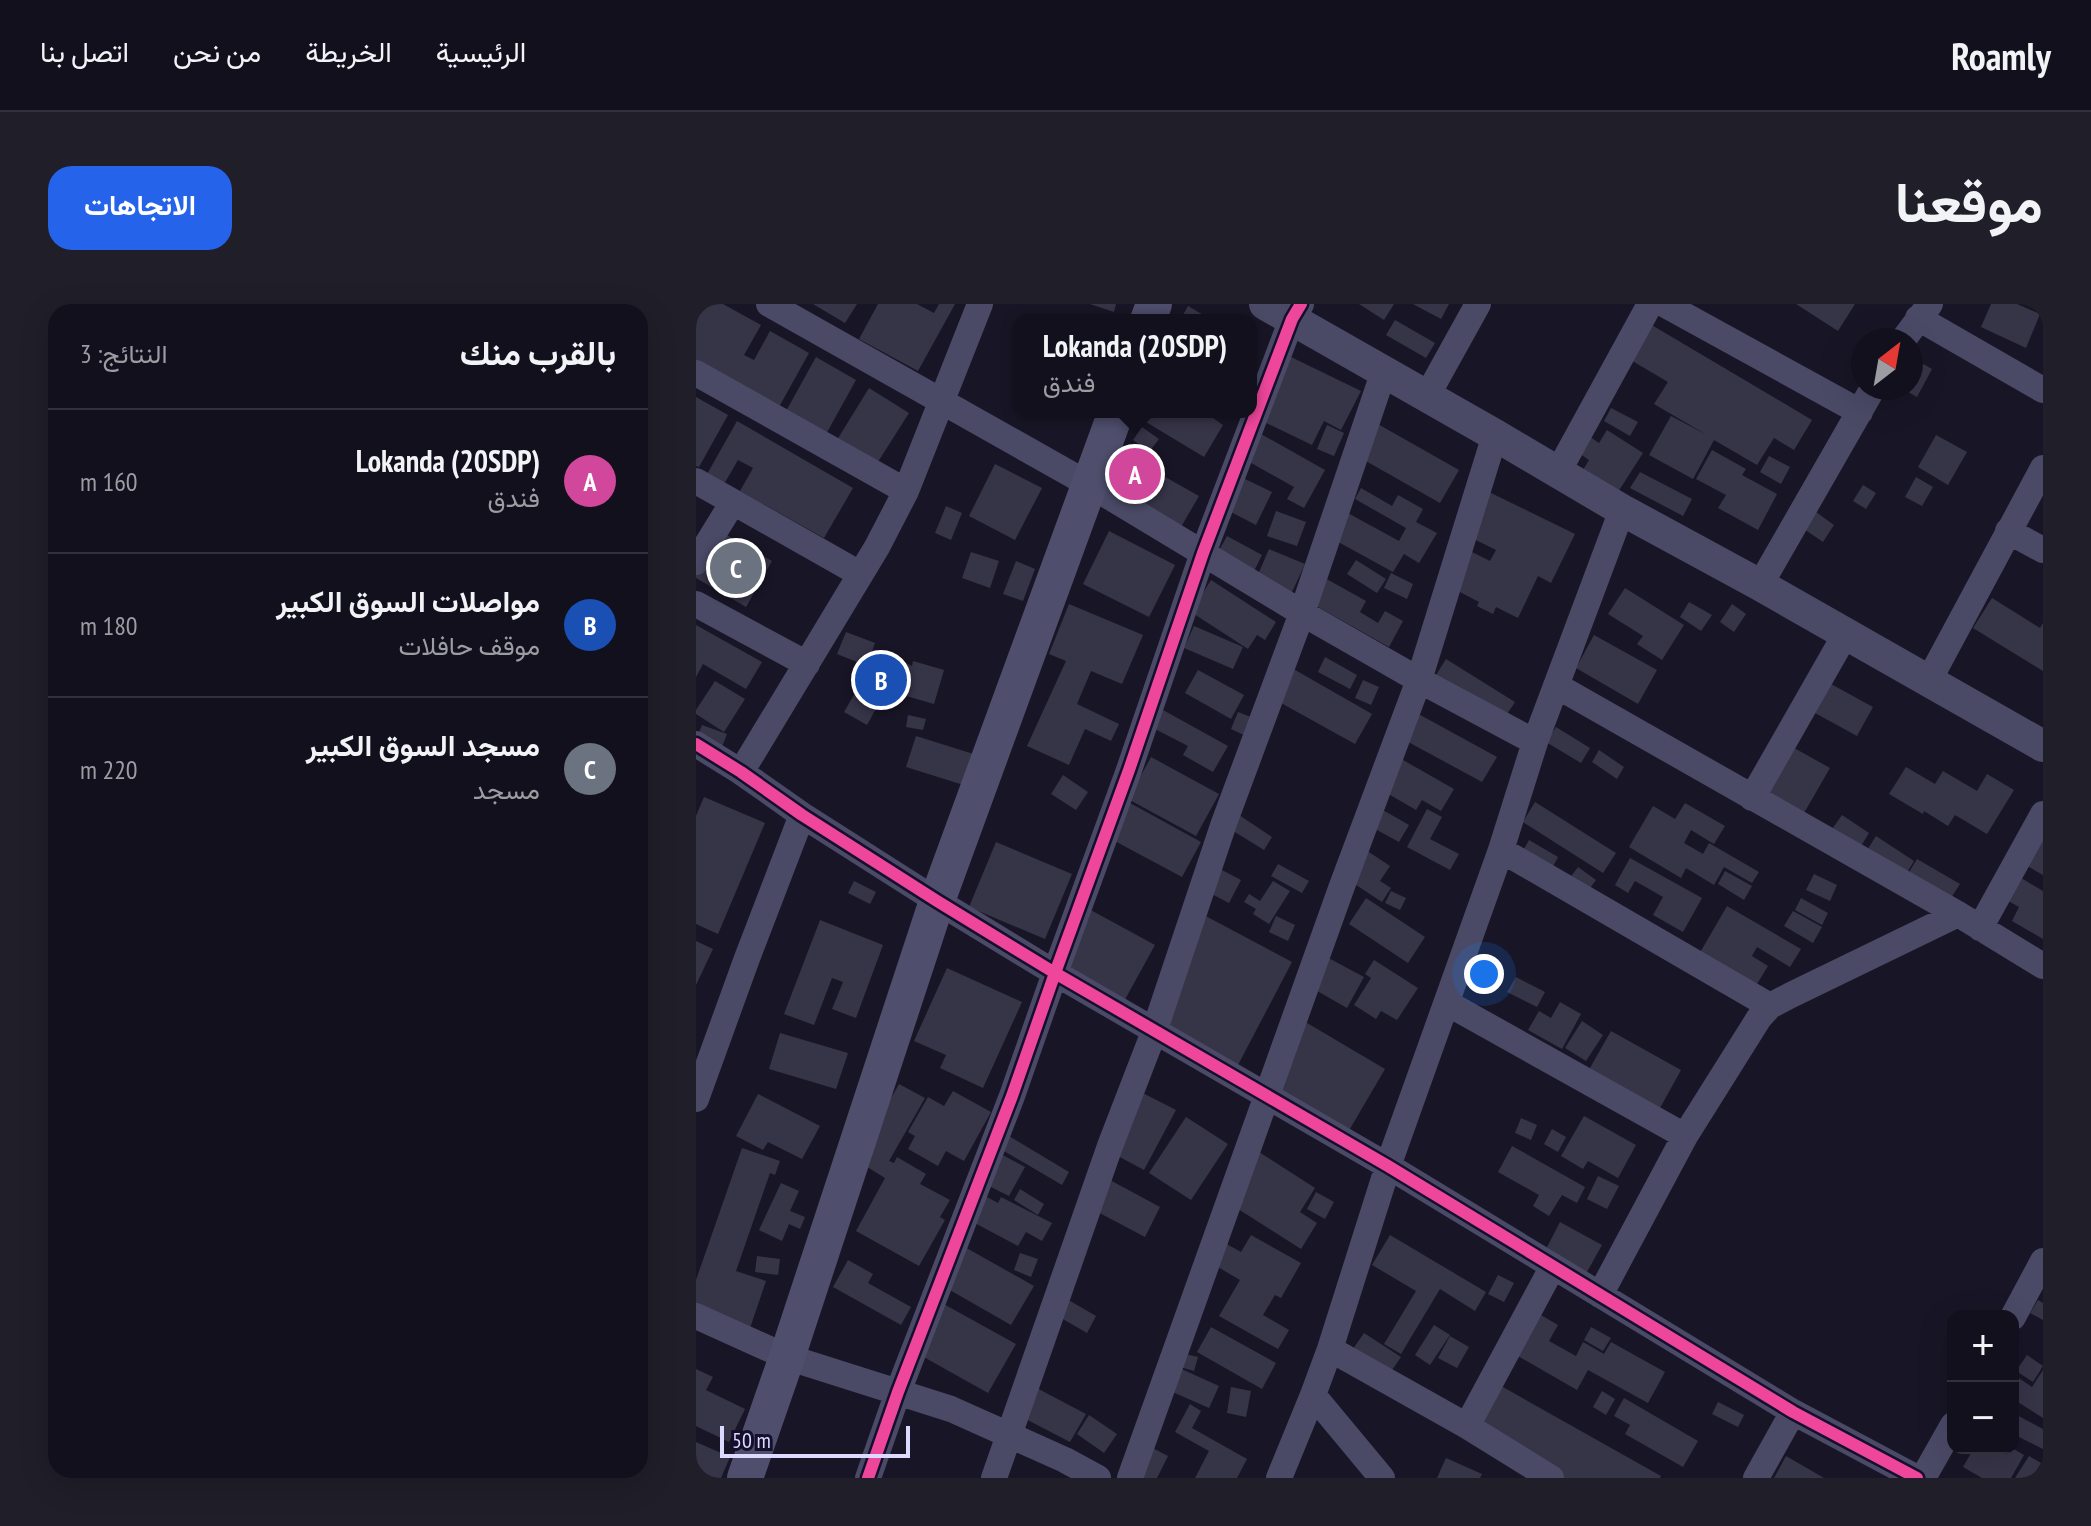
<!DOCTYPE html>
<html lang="ar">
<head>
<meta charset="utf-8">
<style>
	:root { --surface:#12101c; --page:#1f1e29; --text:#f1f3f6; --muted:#9c9da3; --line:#31303b; --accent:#2563eb }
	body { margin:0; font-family:"PT Sans Narrow",Vazirmatn,sans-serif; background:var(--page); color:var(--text); direction:rtl }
	.controls { position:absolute; right:24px; bottom:24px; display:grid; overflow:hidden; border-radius:16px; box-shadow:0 8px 32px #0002 }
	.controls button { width:72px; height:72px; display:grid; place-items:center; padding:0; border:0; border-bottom:2px solid var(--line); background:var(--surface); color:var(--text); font:40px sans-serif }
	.compass { position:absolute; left:1155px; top:24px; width:72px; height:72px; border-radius:50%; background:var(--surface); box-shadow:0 8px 32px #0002; rotate:31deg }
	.scale { position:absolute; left:24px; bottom:20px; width:190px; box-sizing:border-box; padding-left:8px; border:4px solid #dddaff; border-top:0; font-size:22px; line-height:28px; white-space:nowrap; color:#dddaff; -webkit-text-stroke:6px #130f2d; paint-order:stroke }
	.you { position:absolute; left:788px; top:670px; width:28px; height:28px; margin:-20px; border:6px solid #fff; border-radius:50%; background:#1a73e8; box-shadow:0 0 0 12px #1a73e833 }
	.badge { display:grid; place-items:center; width:52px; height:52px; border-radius:50%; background:var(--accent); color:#fff; font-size:26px; font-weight:700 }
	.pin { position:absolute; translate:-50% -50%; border:4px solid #fff; box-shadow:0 2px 8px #0006 }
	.popup { position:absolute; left:317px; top:10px; width:244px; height:104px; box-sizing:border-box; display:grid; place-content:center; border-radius:16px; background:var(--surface); filter:drop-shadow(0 2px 6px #0005); font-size:26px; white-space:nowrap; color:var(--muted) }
	.popup b { font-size:30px; color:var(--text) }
	.popup::after { content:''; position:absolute; left:50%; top:100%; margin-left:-16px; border:16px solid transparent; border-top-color:var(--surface) }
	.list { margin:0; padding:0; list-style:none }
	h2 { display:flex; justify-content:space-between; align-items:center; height:104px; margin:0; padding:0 32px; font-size:34px }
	h2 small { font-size:26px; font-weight:400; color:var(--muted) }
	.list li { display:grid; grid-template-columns:52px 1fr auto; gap:24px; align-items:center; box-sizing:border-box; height:144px; padding:0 32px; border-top:2px solid var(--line) }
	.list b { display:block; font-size:30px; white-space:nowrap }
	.list p { margin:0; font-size:26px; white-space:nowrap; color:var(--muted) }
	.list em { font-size:26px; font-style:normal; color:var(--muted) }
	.map { position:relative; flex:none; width:1347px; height:1174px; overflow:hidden; direction:ltr; border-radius:24px }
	header { display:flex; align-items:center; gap:48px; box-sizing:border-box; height:112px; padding:0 40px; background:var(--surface); border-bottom:2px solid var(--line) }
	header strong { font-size:38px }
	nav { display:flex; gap:44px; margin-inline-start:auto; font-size:28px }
	.intro { display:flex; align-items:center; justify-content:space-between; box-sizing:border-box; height:192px; padding:0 48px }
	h1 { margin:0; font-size:56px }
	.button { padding:20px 36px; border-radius:24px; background:var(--accent); color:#fff; font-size:28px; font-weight:700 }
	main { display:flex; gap:48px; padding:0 48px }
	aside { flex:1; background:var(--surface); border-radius:24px; box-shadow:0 8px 32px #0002 }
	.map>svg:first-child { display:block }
	.building { fill:#363447 }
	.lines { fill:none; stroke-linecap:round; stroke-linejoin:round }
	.minor { stroke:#4a4a67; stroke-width:26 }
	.tertiary { stroke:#4a4a67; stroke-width:32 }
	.secondary { stroke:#4f4e6c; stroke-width:36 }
	.cycleway-casing { stroke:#130f2d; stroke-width:17 }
	.cycleway { stroke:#ed469a; stroke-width:12 }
</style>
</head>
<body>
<header>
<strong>Roamly</strong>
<nav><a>الرئيسية</a><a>الخريطة</a><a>من نحن</a><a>اتصل بنا</a></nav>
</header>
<div class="intro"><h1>موقعنا</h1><a class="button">الاتجاهات</a></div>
<main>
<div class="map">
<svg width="1347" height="1174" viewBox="0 0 1347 1174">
	<rect width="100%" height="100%" fill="#181626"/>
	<path class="building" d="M0 0H27L65 21 48 51 58 56 74 27 113 49 83 103 0 57Z
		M117 0H161L149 19Z
		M182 0H221L238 9 243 0H259L222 67 163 35Z
		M394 0H420L418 8Z
		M663 0H698L688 16Z
		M717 0H753L745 15Z
		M1100 0H1159L1142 27Z
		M1295 0H1321L1344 10 1330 44 1285 23Z
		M492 2 516 16H484Z
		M699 16 739 39 730 54 690 31Z
		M954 20 1116 116 1098 146 1078 134 1061 161 1018 136 997 175 953 151 975 112 1011 131 958 100 972 78 933 55Z
		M120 53 160 76 129 132 89 109Z
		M595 53 665 87 645 126 628 117 616 141 564 116Z
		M1215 53 1236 65 1221 93 1205 84H1215Z
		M173 84 213 109 180 161 141 136Z
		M0 93 32 111 3 163 0 162Z
		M915 104 942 118 934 132 908 117Z
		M449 108H521L517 114 527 121 508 153 445 115Z
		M41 117 157 184 128 234 44 187 57 164 42 156 27 182 10 172Z
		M680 119 763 166 744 199 661 152Z
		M631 121 648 129 638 152 621 145Z
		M446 123 463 135 453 148 437 136Z
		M881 124 903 139 911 126 947 149 922 188 887 166 893 156 870 140Z
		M565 130 629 166 608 204 591 195 598 183 550 156Z
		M1240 131 1271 148 1252 181 1222 163Z
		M1016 146 1050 165 1046 171 1081 190 1062 226 1022 204 1030 191 1000 175Z
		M1073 152 1094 163 1085 180 1064 168Z
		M439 156 503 192 485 223 422 187Z
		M299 160 346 184 319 236 273 212Z
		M944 168 996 195 987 212 934 184Z
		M1220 173 1237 183 1226 202 1209 193Z
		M547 174 576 188 560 221 531 206Z
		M1167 181 1180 189 1170 205 1157 197Z
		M665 184 696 202 702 191 727 205 720 218 741 229 723 259 708 250 697 268 635 234 650 208 703 237 710 224 659 195Z
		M793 188 879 230 855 279 842 272 822 314 800 303 797 310 781 302 783 298 758 285 776 248 794 257 800 246 772 232Z
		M250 202 266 209 255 236 239 229Z
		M580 207 610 218 601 242 571 232Z
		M1120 208 1138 221 1127 238 1108 225Z
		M22 226 76 257 50 303 0 274V265Z
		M413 227 479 261 453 313 387 280Z
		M531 232 566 251 557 269 521 250Z
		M573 245 609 260 596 288 561 273Z
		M275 248 303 257 294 284 266 274Z
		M660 256 690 275 681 289 651 270Z
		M320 257 339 265 327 297 307 290Z
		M695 269 717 280 711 295 688 284Z
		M627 273 670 297 664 308 682 319 689 307 707 317 693 343 613 298Z
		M515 276 580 318 569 336 561 331 552 345 495 308Z
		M929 284 988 321 966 356 941 340 947 332 912 310Z
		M1296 294 1344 324 1347 319V367L1277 324Z
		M993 298 1016 311 1005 327 984 313Z
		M373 300 447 331 426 380 395 367 381 400 423 420 415 437 389 425 373 461 331 442 370 357 353 350Z
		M1036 300 1050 310 1038 328 1024 318Z
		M0 321 66 358 50 385 7 360 0 373Z
		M498 322 547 343 537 365 488 344Z
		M150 328 179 339 171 362 141 350Z
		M898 331 961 366 942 400 880 364Z
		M190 349 216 362 217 357 248 366 238 400 207 391 212 373 204 389 177 375Z
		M629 353 661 371 654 385 622 368Z
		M750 355 819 398 798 430 740 371Z
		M594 363 676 410 659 440 576 394Z
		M502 366 548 391 535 415 489 389Z
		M667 376 683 383 675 401 659 394Z
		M19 377 49 395 28 428 0 410V406Z
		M166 377 188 390 171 421 148 408Z
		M1135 380 1177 403 1161 432 1119 409Z
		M467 406 532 442 517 468 487 451 492 442 457 424Z
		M717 407 801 453 786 478 703 433Z
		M542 408 560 415 552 433 535 425Z
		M212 411 230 415 227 426 210 423Z
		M6 421 31 430 26 443 1 434Z
		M860 423 894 444 885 459 850 438Z
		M220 432 284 452 274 483 210 463Z
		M1091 440 1134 464 1104 516 1062 491Z
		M903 446 928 463 921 475 896 458Z
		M700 452 758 485 745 507 726 496 720 506 682 484Z
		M455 453 523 490 500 532 432 495Z
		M1210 463 1239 480 1247 467 1281 487 1291 470 1318 486 1291 530 1259 511 1252 522 1228 507 1227 510 1193 490Z
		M367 471 392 488 380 506 355 490Z
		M8 493 69 519 22 630 0 620V512Z
		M839 498 920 549 907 569 827 518Z
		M434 499 505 538 486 573 415 535Z
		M989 499 1029 522 1018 540 995 526 988 539 1007 550 1013 539 1063 568 1056 579 1028 563 1018 581 990 564 985 574 933 543 957 502 979 515Z
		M680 502 713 521 703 538 670 520Z
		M731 505 746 513 734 535 763 550 754 566 711 543Z
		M543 511 576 533 568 546 534 525Z
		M1146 511 1173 529 1162 547 1134 528Z
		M1347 526V571L1328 560Z
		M1180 532 1218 557 1209 572 1170 548Z
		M833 536 862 553 854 568 824 552Z
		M300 538 376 570 349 635 273 603Z
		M670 546 694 562 684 577 695 584 686 598 651 575Z
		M934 554 1006 594 987 628 957 611 967 593 939 577 932 589 919 581Z
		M1221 555 1264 580 1253 597 1210 573Z
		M582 560 613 577 606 589 575 572Z
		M882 563 900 576 891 588 873 575Z
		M524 565 545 576 533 599 512 588Z
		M1029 567 1056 582 1048 596 1022 580Z
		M1118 570 1141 581 1134 597 1110 586Z
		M1320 571 1347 587V635L1316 617 1323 603 1307 594Z
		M158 577 180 588 174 600 152 589Z
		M577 577 594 587 573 620 557 610 560 605 548 598 553 590 564 597Z
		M695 587 710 594 704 606 689 599Z
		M670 594 729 633 712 659 653 620Z
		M1105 594 1132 609 1126 621 1099 606Z
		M380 598 459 641 421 710 342 668Z
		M1031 602 1105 645 1094 663 1061 643 1056 652 1072 662 1058 685 1002 652Z
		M1097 607 1126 623 1117 639 1088 622Z
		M504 609 596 658 542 761 450 713Z
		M580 612 599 621 592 637 573 628Z
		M124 616 187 641 160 714 136 705 147 678 136 674 118 721 88 710Z
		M0 637 17 645 0 681Z
		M625 650 668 673 651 704 609 680Z
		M678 656 722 684 701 716 685 707 680 715 658 701 675 674 669 670Z
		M251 664 326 698 287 784 244 764 250 751 218 737Z
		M820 673 849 688 841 703 811 688Z
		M864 698 885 710 866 745 832 726 843 707 855 714Z
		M606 716 689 765 651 830 568 781Z
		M886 717 907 731 890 757 869 744Z
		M915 727 985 766 953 824 882 785Z
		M84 729 152 749 140 785 73 765Z
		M203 780 229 794 193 857 198 859 201 853 230 870 224 880 254 896 244 913 249 916 223 962 160 927 189 874 160 856Z
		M439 785 480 806 448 866 407 844Z
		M257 787 295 808 268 857 250 847 242 862 212 845 219 832 212 828 232 793 248 802Z
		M62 790 124 822 106 855 72 838 67 846 40 832Z
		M888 812 940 841 922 874 892 857 887 865 865 852Z
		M490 813 532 840 495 896 453 869Z
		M825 814 841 821 835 836 819 829Z
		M856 825 870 833 862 848 848 840Z
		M308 829 373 868 366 881 301 843Z
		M816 842 889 883 881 899 866 891 853 912 837 902 843 891 802 868Z
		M46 844 84 857 79 871 74 869 40 967 70 977 54 1024 0 1005V976Z
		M301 848 329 863 313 892 285 878Z
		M563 848 619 884 604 908 621 919 605 945 531 898Z
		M902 872 923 882 911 905 891 895Z
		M412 875 464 903 449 933 396 905Z
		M85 879 103 887 94 907 109 913 104 925 93 920 86 937 63 926Z
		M324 885 348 900 342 911 318 896Z
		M620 888 638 898 629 915 611 905Z
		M287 891 302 899 305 893 356 919 346 937 330 928 322 942 273 916Z
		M864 918 906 941 891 968 850 945Z
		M555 931 605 959 585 994 579 991 567 1011 593 1026 582 1045 523 1012 544 976 515 959 527 938 545 948Z
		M694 931 790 988 779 1007 744 985 705 1050 688 1040 720 987 676 961Z
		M267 942 338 982 315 1021 245 981Z
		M324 949 342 955 335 973 318 966Z
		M61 952 84 955 82 971 59 968Z
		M152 956 177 970 172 979 215 1003 205 1021 137 983Z
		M802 971 818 979 808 998 792 990Z
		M369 994 400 1012 391 1029 360 1011Z
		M1342 996 1347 999V1016L1334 1009Z
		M244 998 320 1040 292 1089 217 1047Z
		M838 1007 862 1021 853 1037 880 1052 887 1038 908 1050 915 1038 969 1068 952 1099 892 1066 881 1086 815 1048Z
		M738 1021 754 1031 734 1061 719 1051Z
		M515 1023 580 1059 566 1085 501 1048Z
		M895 1023 915 1034 907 1047 888 1036Z
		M668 1029 705 1053 694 1069 657 1045Z
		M754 1032 773 1043 761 1064 742 1054Z
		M485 1049 502 1053 498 1067 481 1062Z
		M1331 1051 1347 1062 1337 1078 1320 1067Z
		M481 1063 523 1082 513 1104 472 1086Z
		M0 1065 17 1073 10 1086 49 1105 33 1138 0 1122Z
		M1347 1066V1114L1317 1095V1070L1336 1083Z
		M798 1078 965 1172 964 1174H858L772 1126Z
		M335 1081 390 1110 374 1138 320 1110Z
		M535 1083 555 1087 550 1113 531 1109Z
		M906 1087 919 1095 910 1111 897 1103Z
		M928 1094 1002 1137 987 1163 929 1130 934 1121 918 1112Z
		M1022 1098 1048 1111 1042 1123 1016 1110Z
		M494 1100 505 1107 496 1124 551 1155 541 1174H499L513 1147 479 1128Z
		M1317 1109 1347 1125V1145L1317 1130Z
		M393 1111 421 1130 408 1149 381 1130Z
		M0 1138 34 1153 25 1174H12L0 1168Z
		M449 1140 472 1152 461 1174H440Z
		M1278 1144H1316L1328 1151 1315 1174H1286L1267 1163Z
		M1090 1152 1128 1174H1078Z
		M1333 1152 1345 1159 1336 1174H1319Z
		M750 1154 786 1170 784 1174H741Z"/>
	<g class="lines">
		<path class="minor" d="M73 0 394 181 606 309 723 376 839 438
			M968 0 1164 108
			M1222 14 1347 86
			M1207 36 1234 0
			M0 69 210 187
			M731 92 782 0
			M862 168 954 0
			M0 177 164 270
			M1312 227 1347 246
			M0 258 37 198
			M1064 281 1177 84
			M0 300 111 360
			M1232 378 1347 164
			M861 382 1262 610 1347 662
			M0 440 45 468 106 511 241 597 359 669 692 862 1097 1108 1221 1174
			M45 468 181 243 210 187 284 0
			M1056 494 1149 331
			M805 546 1074 702
			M1284 624 1347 510
			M751 699 989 832
			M0 795 50 657 106 511
			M904 991 989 832 1063 714 1074 702 1095 691 1262 610
			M0 1012 91 1053 255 1105 369 1156 402 1174
			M1317 1013 1347 957
			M634 1045 771 1122 855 1174
			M617 1091 686 1174
			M771 1122 857 962
			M172 1174 202 1088 316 792 359 669 433 466 507 249 596 15 605 0
			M298 1174 414 842 458 728 528 519 606 309 688 67
			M434 1174 646 582 723 376 799 131
			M583 1174 617 1091 634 1045 692 862 805 546 839 438 926 206
			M1060 1174 1097 1108
			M1227 1174 1257 1121"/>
		<path class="tertiary" d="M569 0 799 131 926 206 1064 281 1347 442"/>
		<path class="secondary" d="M452 16 458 0
			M49 1174 91 1053 241 597 420 108"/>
		<defs>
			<path id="cycleway" d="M0 440 45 468 106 511 241 597 359 669 692 862 1097 1108 1221 1174
				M172 1174 202 1088 316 792 359 669 433 466 507 249 596 15 605 0"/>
		</defs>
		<use href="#cycleway" class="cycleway-casing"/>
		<use href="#cycleway" class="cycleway"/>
	</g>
</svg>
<div class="controls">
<button>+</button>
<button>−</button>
</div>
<svg class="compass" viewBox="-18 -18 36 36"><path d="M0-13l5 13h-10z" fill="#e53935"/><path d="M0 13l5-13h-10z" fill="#9c9da3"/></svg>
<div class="scale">50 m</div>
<div class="you"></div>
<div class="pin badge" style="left:439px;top:170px;background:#d1479c">A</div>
<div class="popup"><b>Lokanda (20SDP)</b>فندق</div>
<div class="pin badge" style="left:185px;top:376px;background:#1a4fb4">B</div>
<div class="pin badge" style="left:40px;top:264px;background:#6b7280">C</div>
</div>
<aside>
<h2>بالقرب منك<small>النتائج: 3</small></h2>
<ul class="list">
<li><span class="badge" style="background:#d1479c">A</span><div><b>Lokanda (20SDP)</b><p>فندق</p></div><em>160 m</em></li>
<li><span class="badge" style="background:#1a4fb4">B</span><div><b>مواصلات السوق الكبير</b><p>موقف حافلات</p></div><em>180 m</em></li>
<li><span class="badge" style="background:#6b7280">C</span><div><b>مسجد السوق الكبير</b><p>مسجد</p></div><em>220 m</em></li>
</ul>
</aside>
</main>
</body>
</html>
